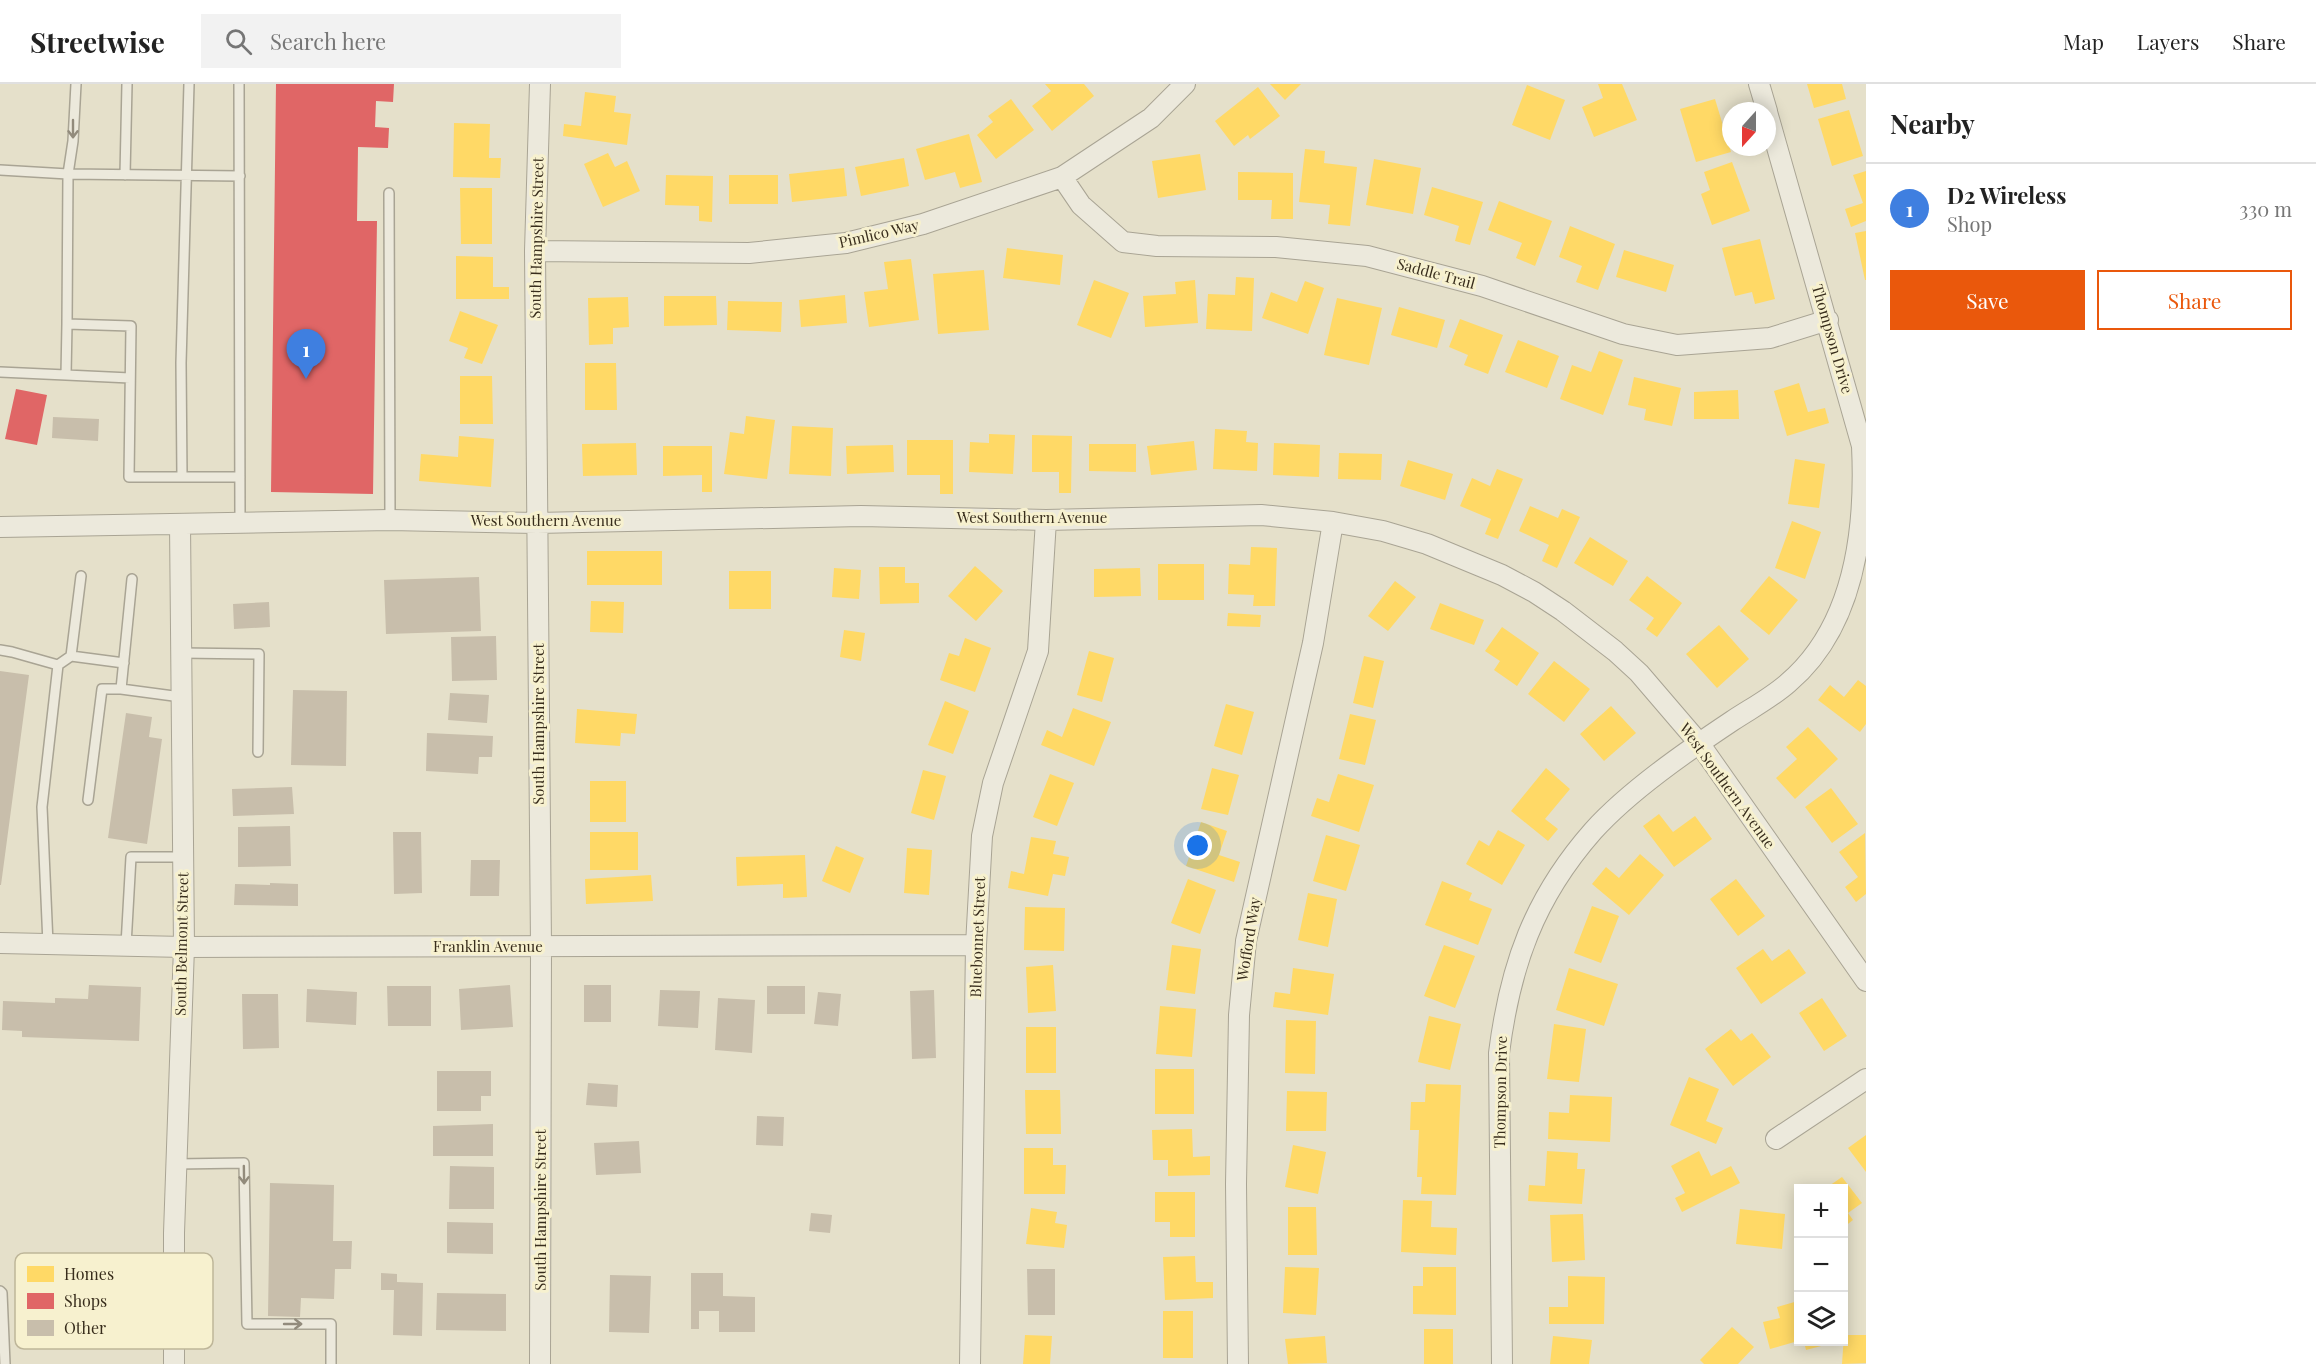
<!DOCTYPE html>
<html lang="en">
<head>
<meta charset="utf-8">
<style>
	:root { --surface:#fff; --page:#f2f2f2; --text:#222; --muted:#767676; --line:#e0e0e0; --accent:#ea580c }
	body { margin:0; font-family:"Playfair Display",serif; background:var(--page); color:var(--text) }
	.controls { position:absolute; right:18px; bottom:18px; display:grid; overflow:hidden; border-radius:0px; box-shadow:0 3px 15px #0003 }
	.controls button { width:54px; height:54px; display:grid; place-items:center; padding:0; border:0; border-bottom:2px solid var(--line); background:var(--surface); color:var(--text); font:30px sans-serif }
	.compass { position:absolute; left:1722px; top:18px; width:54px; height:54px; border-radius:50%; background:var(--surface); box-shadow:0 3px 15px #0003; rotate:201deg }
	.you { position:absolute; left:1198px; top:762px; width:21px; height:21px; margin:-15px; border:4px solid #fff; border-radius:50%; background:#1a73e8; box-shadow:0 0 0 9px #1a73e833 }
	.badge { display:grid; place-items:center; width:39px; height:39px; border-radius:50%; background:var(--accent); color:#fff; font-size:20px; font-weight:700 }
	.pin { position:absolute; translate:-50% -50px; filter:drop-shadow(0 2px 3px #0008) }
	.pin::after { content:''; position:absolute; top:32px; width:21px; height:18px; background:inherit; clip-path:polygon(0 0,100% 0,50% 100%) }
	.list { margin:0; padding:0; list-style:none }
	h2 { display:flex; justify-content:space-between; align-items:center; height:78px; margin:0; padding:0 24px; font-size:26px }
	h2 small { font-size:20px; font-weight:400; color:var(--muted) }
	.list li { display:grid; grid-template-columns:39px 1fr auto; gap:18px; align-items:center; box-sizing:border-box; height:90px; padding:0 24px; border-top:2px solid var(--line) }
	.list b { display:block; font-size:22px; white-space:nowrap }
	.list p { margin:0; font-size:20px; white-space:nowrap; color:var(--muted) }
	.list em { font-size:20px; font-style:normal; color:var(--muted) }
	.actions { display:flex; gap:12px; padding:18px 24px }
	.actions a { flex:1; padding:14px 0; border:2px solid var(--accent); border-radius:0px; text-align:center; font-size:21px; color:var(--accent) }
	.actions .main { background:var(--accent); color:#fff }
	.icon { flex:none; width:33px; height:33px; fill:none; stroke:currentColor; stroke-width:2; stroke-linecap:round; stroke-linejoin:round }
	.map { position:relative; flex:none; width:1866px; height:1280px; overflow:hidden }
	header { display:flex; align-items:center; gap:36px; box-sizing:border-box; height:84px; padding:0 30px; background:var(--surface); border-bottom:2px solid var(--line) }
	header strong { font-size:28px }
	nav { display:flex; gap:33px; margin-inline-start:auto; font-size:21px }
	.search { width:420px; height:54px; background:var(--page); display:flex; align-items:center; gap:15px; box-sizing:border-box; padding:0 21px; border-radius:0px; color:var(--muted); font-size:22px }
	main { display:flex }
	aside { flex:1; background:var(--surface) }
	.map>svg:first-child { display:block }
	.homes { fill:#ffd966 }
	.shops { fill:#e06666 }
	.building { fill:#c8beab }
	.lines { fill:none; stroke-linecap:round; stroke-linejoin:round }
	.lane-casing { stroke:#a9a494; stroke-width:12 }
	.street-casing { stroke:#a9a494; stroke-width:22 }
	.lane { stroke:#ece9dc; stroke-width:9 }
	.street { stroke:#ece9dc; stroke-width:20 }
	.oneway { stroke:#928b7c }
	.labels { text-anchor:middle; stroke-width:6; stroke-linejoin:round; paint-order:stroke }
	.street-label { font-size:15px; fill:#382d1c; stroke:#f7f1cf }
	.key { fill:#f7f1cf; stroke:#beb699; stroke-width:1.5 }
	.key-label { font-size:16px; fill:#382d1c }
</style>
</head>
<body>
<header>
<strong>Streetwise</strong>
<div class="search"><svg class="icon" aria-label="search" viewBox="0 0 24 24"><circle cx="10" cy="10" r="6"/><path d="M15 15l6 6"/></svg>Search here</div>
<nav><a>Map</a><a>Layers</a><a>Share</a></nav>
</header>
<main>
<div class="map">
<svg width="1866" height="1280" viewBox="0 0 1866 1280">
	<rect width="100%" height="100%" fill="#e5e0ca"/>
	<path class="homes" d="M1045 0H1084L1094 12 1052 47 1032 22 1051 7Z
		M1270 0H1301L1285 16Z
		M1598 0H1622L1637 36 1594 53 1582 23 1603 14Z
		M1807 0H1842L1846 15 1814 24Z
		M1527 1 1565 16 1550 56 1512 41Z
		M1258 3 1280 32 1250 55 1248 51 1234 62 1215 37Z
		M585 8 616 12 614 28 631 30 627 61 563 52 564 40 581 42Z
		M1011 15 1034 46 996 75 977 51 993 38 988 32Z
		M1715 15 1731 68 1696 78 1680 25Z
		M1849 26 1863 72 1832 82 1818 35Z
		M454 39 490 40 489 74H501L500 94 453 93Z
		M969 50 982 98 960 104 955 88 925 96 916 65Z
		M1305 65 1325 67 1324 79 1357 83 1350 142 1328 140 1330 121 1299 118Z
		M608 69 615 83 627 77 640 107 603 123 584 80Z
		M1200 70 1206 106 1158 114 1152 77Z
		M904 74 909 102 861 112 855 83Z
		M1374 75 1421 84 1413 130 1366 121Z
		M1732 78 1750 127 1712 141 1701 110 1710 106 1704 88Z
		M844 84 847 112 792 118 789 90Z
		M1866 87V137L1851 143 1845 125 1863 119 1853 91Z
		M1238 88 1293 89V135H1271L1272 116H1238Z
		M666 91 713 92 712 138 699 137V122L665 121Z
		M729 91H778V120H729Z
		M1432 103 1483 118 1470 161 1455 157 1459 142 1424 131Z
		M460 104H492V160H461Z
		M1499 117 1552 137 1535 182 1516 174 1522 159 1488 146Z
		M1570 142 1615 160 1598 206 1576 198 1582 182 1559 173Z
		M1866 147V196H1865L1855 149Z
		M1760 155 1775 215 1755 220 1752 208 1735 212 1722 164Z
		M1007 164 1063 171 1060 201 1003 194Z
		M1624 166 1674 181 1666 208 1616 193Z
		M456 172 493 173V203H509V215H456Z
		M911 175 919 236 869 243 864 208 888 205 884 178Z
		M984 186 989 246 938 250 933 190Z
		M1236 193 1254 194 1252 247 1206 245 1208 210 1235 211Z
		M1094 196 1129 209 1111 254 1077 241Z
		M1195 196 1198 239 1145 243 1143 212 1176 210 1175 198Z
		M1305 197 1324 204 1308 250 1262 234 1271 208 1297 218Z
		M845 211 847 239 801 243 799 216Z
		M664 212H716L717 241 664 242Z
		M628 213 629 243 613 244V260L589 261 588 214Z
		M1337 214 1382 224 1369 281 1324 271Z
		M728 217 782 218 781 248 727 246Z
		M1399 223 1445 236 1437 264 1391 251Z
		M460 227 498 241 482 280 464 274 468 264 449 257Z
		M1460 235 1503 251 1488 290 1464 281 1468 271 1449 263Z
		M1518 256 1559 272 1547 304 1505 288Z
		M1599 267 1623 276 1603 331 1560 315 1572 281 1591 288Z
		M585 279H616L617 326H585Z
		M460 292H492L493 340H460Z
		M1634 293 1681 304 1672 342 1644 336 1646 325 1628 321Z
		M1799 299 1808 328 1825 324 1829 339 1787 352 1774 307Z
		M1738 306 1739 335H1694V308Z
		M746 332 775 336 767 395 724 390 730 348 744 350Z
		M792 342 833 344 831 392 789 390Z
		M1215 345 1247 347 1246 358 1258 359 1257 387 1213 385Z
		M989 350 1015 351 1013 390 969 388 970 358 989 359Z
		M1032 351 1072 352 1071 409H1059V388H1032Z
		M459 352 494 355 491 403 419 397 421 370 458 373Z
		M907 356H953V410H940V391H907Z
		M1194 357 1197 386 1151 391 1147 362Z
		M636 359 637 391 583 392 582 360Z
		M1274 359 1320 361 1319 393 1273 391Z
		M1089 360H1136V388L1089 387Z
		M893 361 894 388 847 390 846 362Z
		M663 362H712V408H702V391L663 392Z
		M1339 369 1382 370 1381 396 1338 395Z
		M1795 375 1825 380 1819 424 1788 420Z
		M1408 376 1453 390 1445 416 1400 402Z
		M1497 385 1523 395 1498 455 1485 450 1491 435 1460 422 1472 394 1490 402Z
		M1530 422 1558 434 1562 425 1580 433 1557 484 1542 477 1549 461 1519 447Z
		M1792 437 1821 448 1805 495 1775 484Z
		M1590 453 1628 477 1613 502 1574 479Z
		M1251 463 1277 464 1275 522H1253L1254 511 1228 510 1229 480 1250 481Z
		M587 467H662V501H587Z
		M1158 480H1204V516H1158Z
		M975 482 1003 507 976 537 948 512Z
		M879 483H905V499H919V519L880 520Z
		M834 484 861 486 859 515 832 513Z
		M1140 484 1141 512 1094 513V485Z
		M729 487H771V525H729Z
		M1647 492 1682 519 1657 553 1646 545 1654 534 1629 516Z
		M1769 492 1798 516 1769 551 1740 527Z
		M1395 497 1416 513 1388 547 1368 532Z
		M591 517 624 518 623 549 590 548Z
		M1440 519 1484 536 1474 561 1430 545Z
		M1228 529 1261 531 1260 543 1227 542Z
		M1719 541 1749 575 1717 604 1686 570Z
		M1502 543 1539 569 1517 602 1494 586 1500 577 1485 567Z
		M844 546 865 549 861 577 840 573Z
		M965 554 991 564 975 608 940 596 949 569 959 572Z
		M1089 567 1114 574 1102 618 1077 611Z
		M1364 572 1384 577 1373 624 1353 619Z
		M1554 577 1590 605 1564 638 1528 610Z
		M1858 596 1866 602V640L1860 648 1818 616 1830 601 1844 613Z
		M945 617 969 627 953 670 928 661Z
		M1226 620 1254 628 1242 671 1214 662Z
		M1611 622 1636 649 1604 677 1580 650Z
		M1073 624 1111 638 1094 682 1041 661 1047 646 1062 653Z
		M577 625 637 630 635 650 621 649 620 662 575 659Z
		M1350 630 1376 636 1365 681 1339 675Z
		M1808 643 1838 675 1795 715 1776 694 1797 675 1786 663Z
		M1212 684 1239 691 1228 731 1201 725Z
		M1546 684 1570 705 1545 735 1558 745 1548 757 1511 727Z
		M923 686 946 692 934 736 911 729Z
		M1050 690 1074 699 1057 742 1033 733Z
		M1338 690 1374 701 1359 748 1311 732 1317 714 1329 718Z
		M590 697H626V738H590Z
		M1831 704 1858 740 1832 759 1805 723Z
		M1659 730 1673 748 1695 732 1712 755 1674 783 1643 742Z
		M1201 738 1227 747 1219 771 1240 778 1234 798 1186 782Z
		M1498 746 1525 761 1502 801 1466 780 1479 756 1489 762Z
		M590 748H638V786H590Z
		M1865 749 1866 810 1856 818 1845 803 1858 793 1839 768Z
		M1326 751 1360 761 1346 807 1313 797Z
		M1031 753 1056 757 1053 770 1069 773 1065 792 1053 790 1048 812 1008 804 1011 787 1024 790Z
		M836 762 864 774 850 809 822 797Z
		M907 764 932 766 929 811 904 809Z
		M1640 770 1664 791 1629 831 1592 800 1606 783 1619 794Z
		M805 771 807 813 783 814V800L737 802 736 773Z
		M651 791 653 817 586 820 585 795Z
		M1188 795 1216 806 1200 850 1171 839Z
		M1736 795 1765 832 1738 852 1710 815Z
		M1442 797 1472 809 1469 816 1492 825 1478 861 1425 841Z
		M1308 809 1337 815 1328 863 1298 856Z
		M1592 822 1619 832 1601 879 1574 869Z
		M1025 823 1065 824 1064 867 1024 866Z
		M1172 861 1201 865 1195 910 1166 906Z
		M1444 861 1475 872 1455 924 1424 912Z
		M1763 865 1772 877 1789 865 1806 889 1761 920 1736 884Z
		M1053 881 1056 927 1028 929 1026 883Z
		M1293 884 1334 890 1328 931 1273 923 1275 908 1290 910Z
		M1569 884 1618 900 1604 942 1556 926Z
		M1822 914 1847 952 1824 967 1799 929Z
		M1160 922 1196 925 1192 973 1156 970Z
		M1429 932 1461 940 1450 986 1418 978Z
		M1286 936 1316 937 1315 990 1285 989Z
		M1554 940 1586 945 1579 998 1547 995Z
		M1026 943H1056V989H1026Z
		M1731 945 1741 957 1752 949 1771 973 1733 1002 1705 965Z
		M1155 985H1194V1030H1155Z
		M1689 993 1719 1005 1706 1037 1723 1044 1716 1060 1670 1041Z
		M1426 1000 1461 1001 1456 1111 1421 1110 1422 1093H1417L1419 1046H1410L1411 1018H1425Z
		M1025 1006H1060L1061 1050H1026Z
		M1287 1007 1327 1008 1326 1047H1286Z
		M1570 1011 1612 1013 1610 1058 1548 1055 1549 1028 1569 1029Z
		M1192 1045 1193 1073 1210 1072V1091L1168 1092V1076H1153L1152 1046Z
		M1866 1051V1088L1848 1064Z
		M1293 1061 1326 1068 1318 1110 1285 1103Z
		M1024 1064H1053V1081H1066L1065 1110H1024Z
		M1547 1067 1578 1069 1577 1085H1585L1582 1120 1528 1117 1529 1101 1545 1102Z
		M1699 1067 1711 1092 1731 1082 1740 1099 1682 1128 1675 1114 1685 1109 1671 1082Z
		M1842 1093 1862 1119 1848 1129 1853 1136 1844 1143V1104H1826Z
		M1155 1108H1195V1153H1170V1138H1155Z
		M1403 1116 1432 1117 1431 1143 1457 1144 1456 1171 1401 1168Z
		M1288 1123H1316L1317 1171H1288Z
		M1031 1124 1057 1128 1055 1139 1067 1141 1064 1164 1026 1160Z
		M1740 1125 1785 1130 1782 1165 1736 1160Z
		M1583 1130 1585 1176 1552 1178 1550 1131Z
		M1195 1172 1196 1198H1213V1214L1165 1216 1163 1173Z
		M1285 1183 1319 1184 1316 1231 1283 1229Z
		M1423 1183H1456V1231L1413 1230V1202H1423Z
		M1568 1192 1605 1193 1604 1240H1549V1223H1568Z
		M1798 1217V1257L1770 1265 1763 1238 1780 1234 1777 1223Z
		M1163 1227H1193V1274H1163Z
		M1732 1243 1754 1263 1738 1280H1704L1700 1276Z
		M1424 1245H1453V1280H1424Z
		M1025 1251 1052 1252 1050 1280H1023Z
		M1844 1251H1866V1279L1842 1280Z
		M1325 1252 1327 1279 1288 1280 1285 1255Z
		M1553 1252 1592 1256 1589 1280H1550Z
		M1804 1258H1824L1825 1261 1806 1266Z"/>
	<path class="shops" d="M276 0H394L393 18 376 17 375 43 389 44 388 64 358 63 357 137H377L373 410 271 408Z
		M16 305 47 311 37 361 5 355Z"/>
	<path class="building" d="M53 333 99 335 98 357 52 354Z
		M479 493 481 547 386 550 384 496Z
		M269 518 270 543 234 545 233 520Z
		M496 552 497 596 452 597 451 553Z
		M0 587 29 591 1 801H0Z
		M293 606 347 607 346 682 291 681Z
		M450 609 489 611 487 639 448 636Z
		M126 629 152 633 149 653 162 655 147 760 108 754Z
		M427 649 493 652 492 673H479L478 690 426 687Z
		M292 703 294 730 233 732 232 705Z
		M290 742 291 782 238 783V743Z
		M393 748H421L422 809 394 810Z
		M471 776H500L499 812H470Z
		M270 799 298 800V822L234 821 235 800 270 801Z
		M89 901 141 903 139 957 22 953V947L2 946 3 917 55 919V914L88 915Z
		M510 901 513 943 461 946 459 905Z
		M584 901H611V938H584Z
		M387 902H431V942H388Z
		M767 902H805V930H767Z
		M307 905 357 908 356 941 306 938Z
		M660 906 700 907 698 944 658 942Z
		M934 906 936 974 912 975 910 907Z
		M818 908 841 910 838 942 814 940Z
		M242 910H278L279 964 243 965Z
		M718 914 755 916 752 969 715 966Z
		M437 987H491V1012H481V1027H437Z
		M588 999 618 1001 617 1023 586 1021Z
		M757 1032 784 1033 783 1062 756 1061Z
		M493 1040V1072H433V1042Z
		M639 1057 641 1089 596 1091 594 1059Z
		M450 1082 494 1083V1125H449Z
		M270 1099 334 1101 333 1157H352L351 1185H335L334 1215 301 1214 300 1233 268 1232Z
		M811 1129 832 1131 830 1149 809 1147Z
		M447 1138 493 1139V1170L447 1169Z
		M1027 1185H1055V1231H1028Z
		M381 1189 397 1190V1198L423 1199 422 1252 393 1251 394 1206H381Z
		M691 1189H723V1212L755 1213V1248H719V1227H699V1245H691Z
		M610 1191 651 1192 649 1249 609 1248Z
		M437 1209 506 1210V1247L436 1246Z"/>
	<g class="lines">
		<defs>
			<path id="lane" d="M76 0 73 57 68 90 67 240 131 242 129 393H240
				M239 0 240 439
				M0 86 68 90 240 92
				M125 91 127 0
				M389 109 390 436
				M67 240 66 291 130 294
				M0 288 66 291
				M182 393 181 279 189 0
				M81 492 71 572 124 579
				M0 566 12 568 58 581
				M181 569 259 570 258 668
				M121 605 132 495
				M88 716 102 605H121L181 613
				M48 860 42 723 58 581 71 572
				M126 861 131 773H183
				M176 1080 244 1079 247 1240H331V1280
				M0 1207 2 1209 5 1280"/>
			<path id="street" d="M540 0 535 167 541 863 540 1280
				M1759 0 1767 27
				M1062 93 1081 121 1123 158 1157 162 1276 163 1367 172 1482 202 1623 250 1677 261 1770 254 1828 236
				M535 167 749 169 846 159 923 140 1062 93 1151 34 1185 0
				M0 443 390 436 537 439 861 432 1046 436 1261 431 1333 438 1383 447 1427 460 1502 491 1534 508 1563 527 1615 567 1639 589 1699 659 1866 897
				M0 859 184 863 976 861
				M1776 1055 1866 995
				M174 1280V1149L184 863 180 440
				M970 1280 976 861 982 752 993 699 1038 567 1046 436
				M1238 1280 1236 1100 1239 931 1246 857 1313 559 1333 438
				M1502 1280 1499 969C1510 882 1534 814 1593 747 1629 707 1687 667 1732 637 1750 625 1771 614 1788 599 1855 542 1866 445 1862 362L1767 28"/>
		</defs>
		<use href="#lane" class="lane-casing"/>
		<use href="#street" class="street-casing"/>
		<use href="#lane" class="lane"/>
		<use href="#street" class="street"/>
	</g>
	<defs><path id="oneway-shaft" d="M-6 0H5M1.5-3L5.5 0L1.5 3" fill="none" stroke-width="1.6" stroke-linecap="round" stroke-linejoin="round" transform="scale(1.5)"/></defs>
	<g class="oneway">
		<use href="#oneway-shaft" transform="translate(73 45) rotate(90)"/>
		<use href="#oneway-shaft" transform="translate(244 1091) rotate(89)"/>
		<use href="#oneway-shaft" transform="translate(293 1240)"/>
	</g>
	<g class="labels">
		<g class="street-label">
			<text transform="translate(879 150) rotate(-13)" y="5">Pimlico Way</text>
			<text transform="translate(537 154) rotate(-89)" y="5">South Hampshire Street</text>
			<text transform="translate(1436 190) rotate(15)" y="5">Saddle Trail</text>
			<text transform="translate(1832 255) rotate(74)" y="5">Thompson Drive</text>
			<text x="1032" y="439">West Southern Avenue</text>
			<text x="546" y="442">West Southern Avenue</text>
			<text transform="translate(539 640) rotate(-90)" y="5">South Hampshire Street</text>
			<text transform="translate(1727 702) rotate(54)" y="5">West Southern Avenue</text>
			<text transform="translate(978 853) rotate(-88)" y="5">Bluebonnet Street</text>
			<text transform="translate(1249 855) rotate(-81)" y="5">Wofford Way</text>
			<text transform="translate(182 860) rotate(-89)" y="5">South Belmont Street</text>
			<text x="488" y="868">Franklin Avenue</text>
			<text transform="translate(1501 1008) rotate(-89)" y="5">Thompson Drive</text>
			<text transform="translate(541 1126) rotate(-90)" y="5">South Hampshire Street</text>
		</g>
	</g>
	<rect x="15" y="1169" width="198" height="96" rx="9" class="key"/>
	<rect x="27" y="1182" width="27" height="16" fill="#ffd966"/>
	<rect x="27" y="1209" width="27" height="16" fill="#e06666"/>
	<rect x="27" y="1236" width="27" height="16" fill="#c8beab"/>
	<g class="key-label">
		<text x="64" y="1196">Homes</text>
		<text x="64" y="1223">Shops</text>
		<text x="64" y="1250">Other</text>
	</g>
</svg>
<div class="controls">
<button>+</button>
<button>−</button>
<button><svg class="icon" aria-label="layers" viewBox="0 0 24 24"><path d="M12 4l9 5-9 5-9-5zM3 14l9 5 9-5"/></svg></button>
</div>
<svg class="compass" viewBox="-18 -18 36 36"><path d="M0-13l5 13h-10z" fill="#e53935"/><path d="M0 13l5-13h-10z" fill="#767676"/></svg>
<div class="you"></div>
<div class="pin badge" style="left:306px;top:295px;background:#3f7fe0">1</div>
</div>
<aside>
<h2>Nearby<small></small></h2>
<ul class="list">
<li><span class="badge" style="background:#3f7fe0">1</span><div><b>D2 Wireless</b><p>Shop</p></div><em>330 m</em></li>
</ul>
<div class="actions"><a class="main">Save</a><a>Share</a></div>
</aside>
</main>
</body>
</html>
